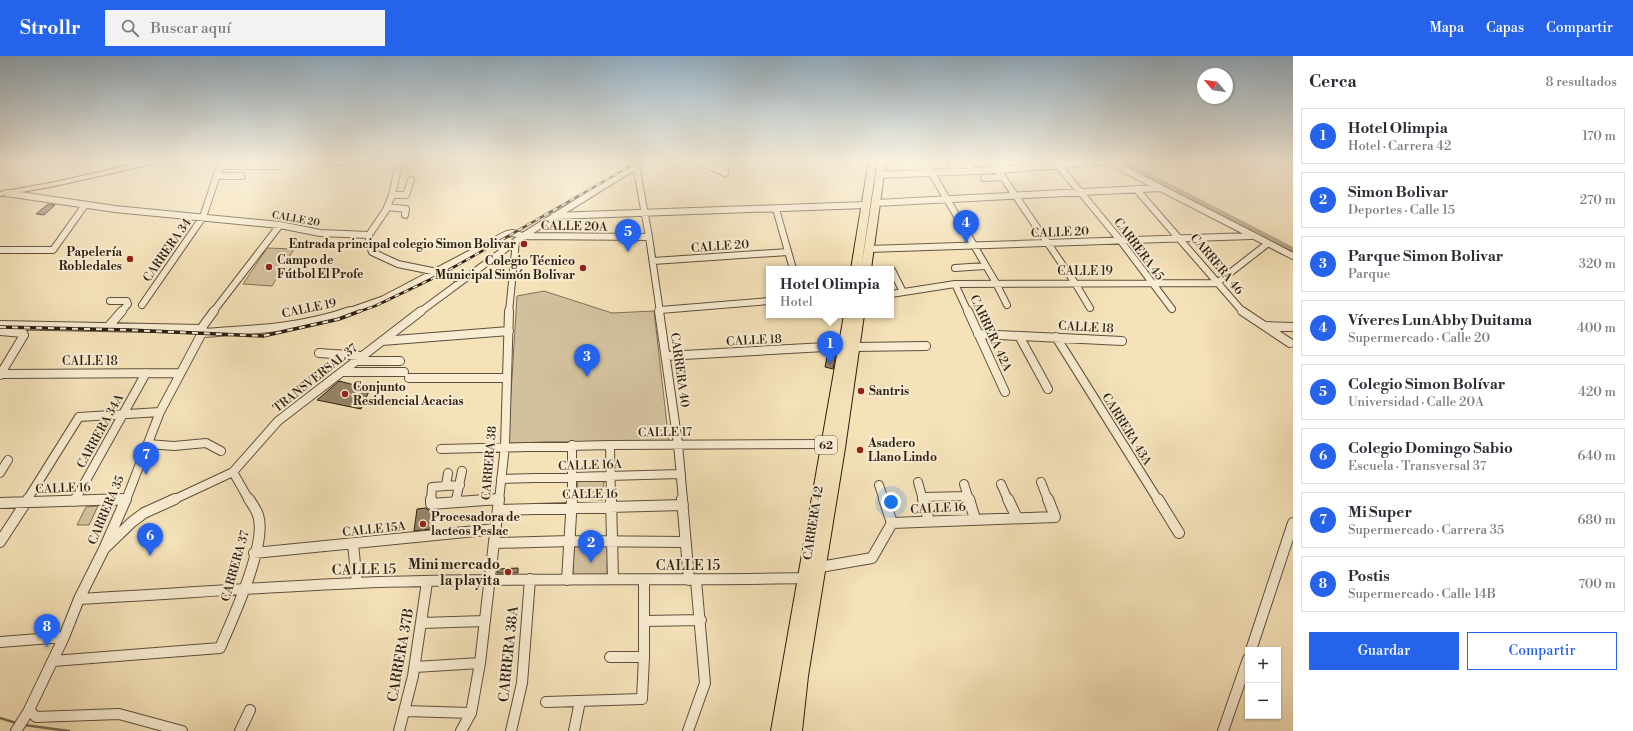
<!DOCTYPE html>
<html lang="es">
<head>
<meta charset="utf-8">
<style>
	:root { --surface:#fff; --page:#f2f2f3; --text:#2b2b33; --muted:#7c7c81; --line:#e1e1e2; --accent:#2563eb }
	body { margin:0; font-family:"Libre Bodoni",serif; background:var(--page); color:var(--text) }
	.controls { position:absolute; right:12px; bottom:12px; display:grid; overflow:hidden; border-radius:0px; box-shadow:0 1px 3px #0004 }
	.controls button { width:36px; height:36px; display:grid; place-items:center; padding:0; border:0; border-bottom:1px solid var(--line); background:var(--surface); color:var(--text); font:20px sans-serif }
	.compass { position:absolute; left:1197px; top:12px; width:36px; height:36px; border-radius:50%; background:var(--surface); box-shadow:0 1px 3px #0004; rotate:299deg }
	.you { position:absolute; left:891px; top:446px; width:14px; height:14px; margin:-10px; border:3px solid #fff; border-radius:50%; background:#1a73e8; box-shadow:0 0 0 6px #1a73e833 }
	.badge { display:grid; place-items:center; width:26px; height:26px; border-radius:50%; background:var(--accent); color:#fff; font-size:13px; font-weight:700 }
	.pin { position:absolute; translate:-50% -33px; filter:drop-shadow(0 1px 2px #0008) }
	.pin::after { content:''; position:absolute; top:21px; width:14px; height:12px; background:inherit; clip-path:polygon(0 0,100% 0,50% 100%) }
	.popup { position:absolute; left:766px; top:210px; width:128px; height:52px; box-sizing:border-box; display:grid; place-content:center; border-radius:0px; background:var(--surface); filter:drop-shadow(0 1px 3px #0005); font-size:13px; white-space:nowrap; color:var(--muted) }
	.popup b { font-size:15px; color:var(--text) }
	.popup::after { content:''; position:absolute; left:50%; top:100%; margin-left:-8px; border:8px solid transparent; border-top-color:var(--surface) }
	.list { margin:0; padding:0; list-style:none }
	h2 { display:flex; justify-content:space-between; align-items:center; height:52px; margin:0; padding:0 16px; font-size:17px }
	h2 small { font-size:13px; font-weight:400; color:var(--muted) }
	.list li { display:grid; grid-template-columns:26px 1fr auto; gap:12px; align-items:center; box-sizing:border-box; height:56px; margin:0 8px 8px; padding:0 8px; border:1px solid var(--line); border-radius:0px }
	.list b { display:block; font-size:15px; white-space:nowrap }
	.list p { margin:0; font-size:13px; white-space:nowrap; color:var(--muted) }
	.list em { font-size:13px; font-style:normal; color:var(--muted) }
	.actions { display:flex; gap:8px; padding:12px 16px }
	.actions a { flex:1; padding:9px 0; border:1px solid var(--accent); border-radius:0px; text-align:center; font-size:14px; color:var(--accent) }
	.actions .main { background:var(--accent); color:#fff }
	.icon { flex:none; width:22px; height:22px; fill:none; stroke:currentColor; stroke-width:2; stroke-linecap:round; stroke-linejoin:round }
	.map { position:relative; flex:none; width:1293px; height:675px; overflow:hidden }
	header { display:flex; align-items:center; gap:24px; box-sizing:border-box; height:56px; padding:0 20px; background:var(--accent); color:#fff }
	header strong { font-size:19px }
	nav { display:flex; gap:22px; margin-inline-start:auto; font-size:14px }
	.search { width:280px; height:36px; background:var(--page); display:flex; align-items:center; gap:10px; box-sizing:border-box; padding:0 14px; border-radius:0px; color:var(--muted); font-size:15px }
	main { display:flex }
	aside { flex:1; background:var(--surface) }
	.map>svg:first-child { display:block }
	.green { fill:#d3c19d; stroke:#807058 }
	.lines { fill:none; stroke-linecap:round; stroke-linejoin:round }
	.stream { stroke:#7c6c54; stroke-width:2.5 }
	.canal { stroke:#b1a080; stroke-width:5.5 }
	.building { fill:#958469; stroke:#2c1f12 }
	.minor-far2-casing { stroke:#5e503c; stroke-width:8 }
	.minor-far1-casing { stroke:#5e503c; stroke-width:10 }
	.minor-casing { stroke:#5e503c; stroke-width:12 }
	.major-casing { stroke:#2c1f12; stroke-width:2 }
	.highway-casing { stroke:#2c1f12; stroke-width:2 }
	.minor-far2 { stroke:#f8ecd2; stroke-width:6 }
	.minor-far1 { stroke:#f8ecd2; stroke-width:8 }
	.minor { stroke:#f8ecd2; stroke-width:10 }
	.major { fill:#f5e2b9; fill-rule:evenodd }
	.highway { fill:#f5e2b9; fill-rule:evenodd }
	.rail-far1-casing { stroke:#2c1f12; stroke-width:2.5 }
	.rail-casing { stroke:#2c1f12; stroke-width:3.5 }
	.rail-far1 { stroke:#f8ecd2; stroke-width:1.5; stroke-dasharray:5; stroke-linecap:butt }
	.rail { stroke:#f8ecd2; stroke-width:2; stroke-dasharray:6; stroke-linecap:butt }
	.poi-dot { fill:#8f2418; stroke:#f8ecd2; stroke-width:1.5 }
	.labels { text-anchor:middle; stroke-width:4; stroke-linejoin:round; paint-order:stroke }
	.far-street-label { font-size:10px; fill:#2c1f12; stroke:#f8ecd2 }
	.shield { fill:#f8ecd2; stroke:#695c4c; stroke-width:1 }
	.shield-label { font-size:11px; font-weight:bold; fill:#2c1f12 }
	.street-label { font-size:12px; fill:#2c1f12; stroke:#f8ecd2 }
	.poi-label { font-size:12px; font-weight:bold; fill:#2c1f12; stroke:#f8ecd2; text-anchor:start }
	.near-poi-label { font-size:14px; font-weight:bold; fill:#2c1f12; stroke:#f8ecd2; text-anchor:end }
	.near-street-label { font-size:14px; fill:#2c1f12; stroke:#f8ecd2 }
</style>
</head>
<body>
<header>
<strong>Strollr</strong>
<div class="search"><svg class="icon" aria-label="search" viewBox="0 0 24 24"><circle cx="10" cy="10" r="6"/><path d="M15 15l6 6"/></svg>Buscar aquí</div>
<nav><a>Mapa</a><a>Capas</a><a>Compartir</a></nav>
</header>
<main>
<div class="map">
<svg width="1293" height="675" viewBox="0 0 1293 675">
	<rect width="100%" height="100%" fill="#f5e2b9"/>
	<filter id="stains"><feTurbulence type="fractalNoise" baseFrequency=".005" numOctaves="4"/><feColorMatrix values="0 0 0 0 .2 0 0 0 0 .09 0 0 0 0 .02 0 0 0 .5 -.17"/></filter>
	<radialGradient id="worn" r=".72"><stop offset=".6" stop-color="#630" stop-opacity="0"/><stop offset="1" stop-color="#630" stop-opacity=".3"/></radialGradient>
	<path class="green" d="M267 192 294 193 272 230 243 228Z
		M544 235 612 257 654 255 669 386 508 387 517 240Z
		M578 424H604L603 444 576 443Z
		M98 450 89 469H77L86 451Z
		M608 487 607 519H573L574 488Z"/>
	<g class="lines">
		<path class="stream" d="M0 662 16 667
			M24 669 69 675"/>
		<path class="canal" d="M1118 104 1293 194"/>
	</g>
	<path class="building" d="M48 148 55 149 44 159 36 158Z
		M828 296 836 297 833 313 825 311Z
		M339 325 370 333 361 353 317 344Z
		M426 452 428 454H435L431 473 414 475 417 453Z
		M518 512V517H497L498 513Z"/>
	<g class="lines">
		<defs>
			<path id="minor-far2" d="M400 104 392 139 386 154 369 179V188L372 196 398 208 437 216 462 224
				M697 104 725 117
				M924 104 996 227 1007 249
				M948 104 956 115
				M966 104 973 115
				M991 104 1075 227 1090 252
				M332 106 399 104
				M636 109 649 181 660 256
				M1058 109 1120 184 1172 253
				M220 110H279
				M879 119 998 114 1108 105 1293 200
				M218 120H242
				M984 122 1003 121
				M1136 133 1243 256
				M6 137 115 153 280 169 320 177 369 179
				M392 139H406L411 124
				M876 147 1160 132
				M387 151 406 153 405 159
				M776 153 793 213
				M554 160 865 149
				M868 193 1251 180
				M0 194H53L85 149
				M653 205 788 196
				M955 212 985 210
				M892 214 903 236
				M955 228 968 256
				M891 238 955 228 1217 227 1267 188
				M110 245H127L128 248 121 256
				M142 249 203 161 222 104
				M660 254 769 245
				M213 256 280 169
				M347 256 384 243 507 178 513 177 523 180 649 181
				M420 256 523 180 645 104
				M509 256 516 185"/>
			<path id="minor-far1" d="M659 255 678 388 683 444
				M968 255 1005 336
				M1242 255 1290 287
				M0 269 202 273
				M1266 270 1293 271
				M108 271 122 255
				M0 275 23 277 24 279 0 319
				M202 277C252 274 303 272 350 255
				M978 278 1122 285
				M1019 280 1048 333
				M1056 281 1158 444
				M382 285 509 275
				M854 291 926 290
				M319 297 362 300
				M666 300 843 290
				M355 305H400
				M342 316H404
				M1 318 180 317
				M409 322H507
				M148 388 174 390 206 387 221 395
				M572 389V444
				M610 389 611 444
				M441 393 610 389 826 388
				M233 416 249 444
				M0 417 8 404
				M501 423 681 418
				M918 426 923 444
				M1041 426 1048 444
				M964 428 969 444
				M1001 428 1008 444
				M879 429 884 444
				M446 430 448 417
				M923 441 967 440
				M27 444 79 361 160 356
				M75 444 146 317
				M100 444 126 443
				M126 444 160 356 202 277 203 270 214 255
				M173 444 233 416 278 365 421 255
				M431 444 432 431 460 429
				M456 444 462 415
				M488 444 499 443
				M499 444 505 390 509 255"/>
			<path id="minor" d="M431 443V448L499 443
				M611 443 613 523
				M682 443 689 524
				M884 443 892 467
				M923 443 929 465
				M969 443 975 463
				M1008 443 1017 462
				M1158 443 1179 477
				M74 445 75 443
				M456 446 457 443
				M0 447 126 443
				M498 454 683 449
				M892 467 1055 461 1048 443
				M0 486 28 443
				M495 487 570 485 685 486
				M353 488 357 527
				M104 493 132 466 144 457 175 443
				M254 497 496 473
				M820 511 872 502 892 467
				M567 524 572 443
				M79 543C172 538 264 531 357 527 507 521 658 525 808 522
				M645 565 701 564
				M421 567 485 565
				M0 586 64 581
				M1251 594 1293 467
				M610 601H644
				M53 605 220 592C232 564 268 487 258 459 256 453 252 448 249 443
				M415 611 480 607
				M546 646 642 643 644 601V524
				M29 654 36 661 119 658 182 675
				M406 655 471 657
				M16 675 28 656 64 581 79 543 104 493 126 443
				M240 675 250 654
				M399 675 413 620 427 526
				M461 675 471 657 480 607 499 443
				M511 675 522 627 530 523
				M574 675 580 645
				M688 675 705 627 696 524
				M1223 675 1248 603"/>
			<path id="major" d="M152 104H166L162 106 55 130 0 140V136L55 126Z"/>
			<path id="highway" d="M869 104H877L861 213H851Z
				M878 104H886L871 213H861Z
				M844 259H864L845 392 808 620 802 675H771Z"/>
		</defs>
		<use href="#minor-far2" class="minor-far2-casing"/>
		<use href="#minor-far1" class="minor-far1-casing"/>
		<use href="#minor" class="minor-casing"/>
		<use href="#major" class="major-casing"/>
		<use href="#highway" class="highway-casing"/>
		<use href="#minor-far2" class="minor-far2"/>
		<use href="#minor-far1" class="minor-far1"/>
		<use href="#minor" class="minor"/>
		<use href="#major" class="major"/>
		<use href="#highway" class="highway"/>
		<defs>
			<path id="rail-far1" d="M358 256 375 250 442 218 641 104"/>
			<path id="rail" d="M0 271 129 274 263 280 339 263 360 255"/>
		</defs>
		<use href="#rail-far1" class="rail-far1-casing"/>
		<use href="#rail" class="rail-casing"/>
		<use href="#rail-far1" class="rail-far1"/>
		<use href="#rail" class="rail"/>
	</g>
	<linearGradient id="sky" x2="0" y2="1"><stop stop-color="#92acbe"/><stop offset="0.53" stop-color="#faf2e0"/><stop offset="1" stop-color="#faf2e0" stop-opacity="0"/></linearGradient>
	<rect width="1293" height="198" fill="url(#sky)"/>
	<g class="poi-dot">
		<circle cx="524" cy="188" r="4"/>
		<circle cx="130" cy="203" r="4"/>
		<circle cx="269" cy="211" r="4"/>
		<circle cx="583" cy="212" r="4"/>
		<circle cx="861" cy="335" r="4"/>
		<circle cx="345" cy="338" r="4"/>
		<circle cx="860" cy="394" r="4"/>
		<circle cx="423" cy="468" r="4"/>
		<circle cx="508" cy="516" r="4"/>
	</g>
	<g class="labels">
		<g class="far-street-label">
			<text transform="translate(296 162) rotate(10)" y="4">CALLE 20</text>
		</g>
		<rect class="shield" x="815" y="380" width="22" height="18" rx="3"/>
		<g class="shield-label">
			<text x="826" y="393">62</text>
		</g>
		<g class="street-label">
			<text transform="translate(574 170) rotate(1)" y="4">CALLE 20A</text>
			<text transform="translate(1060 176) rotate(-2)" y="4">CALLE 20</text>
			<text transform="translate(720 190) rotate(-4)" y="4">CALLE 20</text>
			<text transform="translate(1139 193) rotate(53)" y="4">CARRERA 45</text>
			<text transform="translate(167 194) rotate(-55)" y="4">CARRERA 34</text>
			<text transform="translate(1217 208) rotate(50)" y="4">CARRERA 46</text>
			<text x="1085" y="219">CALLE 19</text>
			<text transform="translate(309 252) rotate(-12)" y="4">CALLE 19</text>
			<text transform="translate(1086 271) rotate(3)" y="4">CALLE 18</text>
			<text transform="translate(991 277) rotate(65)" y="4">CARRERA 42A</text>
			<text transform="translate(754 284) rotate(-3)" y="4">CALLE 18</text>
			<text x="90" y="309">CALLE 18</text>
			<text transform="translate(680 314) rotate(82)" y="4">CARRERA 40</text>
			<text transform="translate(315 322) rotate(-38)" y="4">TRANSVERSAL 37</text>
			<text transform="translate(1127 373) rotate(58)" y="4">CARRERA 43A</text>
			<text transform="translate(100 375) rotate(-61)" y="4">CARRERA 34A</text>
			<text transform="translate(665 376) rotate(-1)" y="4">CALLE 17</text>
			<text transform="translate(489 407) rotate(-85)" y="4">CARRERA 38</text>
			<text transform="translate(590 409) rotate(-2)" y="4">CALLE 16A</text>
			<text transform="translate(63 432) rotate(-2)" y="4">CALLE 16</text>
			<text transform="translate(590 438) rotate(-1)" y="4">CALLE 16</text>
			<text transform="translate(938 452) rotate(-3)" y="4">CALLE 16</text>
			<text transform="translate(106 454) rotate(-67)" y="4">CARRERA 35</text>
			<text transform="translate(813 467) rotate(-81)" y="4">CARRERA 42</text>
			<text transform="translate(374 473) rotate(-6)" y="4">CALLE 15A</text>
			<text transform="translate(235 510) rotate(-74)" y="4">CARRERA 37</text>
		</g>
		<g class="poi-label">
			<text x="516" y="192" text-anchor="end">Entrada principal colegio Simon Bolivar</text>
			<text x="122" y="200" text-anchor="end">Papelería<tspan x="122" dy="14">Robledales</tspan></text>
			<text x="277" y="208">Campo de<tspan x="277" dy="14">Fútbol El Profe</tspan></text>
			<text x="575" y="209" text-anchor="end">Colegio Técnico<tspan x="575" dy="14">Municipal Simón Bolivar</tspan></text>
			<text x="353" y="335">Conjunto<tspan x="353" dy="14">Residencial Acacias</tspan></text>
			<text x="869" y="339">Santris</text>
			<text x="868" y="391">Asadero<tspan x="868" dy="14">Llano Lindo</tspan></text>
			<text x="431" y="465">Procesadora de<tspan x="431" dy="14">lacteos Peslac</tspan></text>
		</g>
		<g class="near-poi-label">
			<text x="500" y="513">Mini mercado<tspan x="500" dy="16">la playita</tspan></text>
		</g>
		<g class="near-street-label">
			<text x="688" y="514">CALLE 15</text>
			<text transform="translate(364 513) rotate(-1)" y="5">CALLE 15</text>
			<text transform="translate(508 598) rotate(-84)" y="5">CARRERA 38A</text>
			<text transform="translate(400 599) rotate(-80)" y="5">CARRERA 37B</text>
		</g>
	</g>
	<rect width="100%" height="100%" filter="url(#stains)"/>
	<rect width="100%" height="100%" fill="url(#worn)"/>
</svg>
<div class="controls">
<button>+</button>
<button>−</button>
</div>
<svg class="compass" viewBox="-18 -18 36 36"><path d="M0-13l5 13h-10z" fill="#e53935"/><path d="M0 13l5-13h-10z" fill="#7c7c81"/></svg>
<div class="you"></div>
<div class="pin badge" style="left:830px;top:308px">1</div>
<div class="popup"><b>Hotel Olimpia</b>Hotel</div>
<div class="pin badge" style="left:591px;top:507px">2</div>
<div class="pin badge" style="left:587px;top:321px">3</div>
<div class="pin badge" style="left:966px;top:187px">4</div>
<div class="pin badge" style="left:628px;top:196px">5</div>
<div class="pin badge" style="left:150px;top:500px">6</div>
<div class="pin badge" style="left:146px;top:419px">7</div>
<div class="pin badge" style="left:47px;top:591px">8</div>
</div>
<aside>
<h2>Cerca<small>8 resultados</small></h2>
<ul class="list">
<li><span class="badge">1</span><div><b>Hotel Olimpia</b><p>Hotel · Carrera 42</p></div><em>170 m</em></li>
<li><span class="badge">2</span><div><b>Simon Bolivar</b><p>Deportes · Calle 15</p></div><em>270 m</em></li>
<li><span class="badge">3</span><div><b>Parque Simon Bolivar</b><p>Parque</p></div><em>320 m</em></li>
<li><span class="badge">4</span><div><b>Víveres LunAbby Duitama</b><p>Supermercado · Calle 20</p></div><em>400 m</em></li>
<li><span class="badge">5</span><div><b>Colegio Simon Bolívar</b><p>Universidad · Calle 20A</p></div><em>420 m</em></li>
<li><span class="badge">6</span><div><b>Colegio Domingo Sabio</b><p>Escuela · Transversal 37</p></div><em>640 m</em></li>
<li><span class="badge">7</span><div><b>Mi Super</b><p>Supermercado · Carrera 35</p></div><em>680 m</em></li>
<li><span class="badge">8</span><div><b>Postis</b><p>Supermercado · Calle 14B</p></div><em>700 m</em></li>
</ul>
<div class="actions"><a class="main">Guardar</a><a>Compartir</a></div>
</aside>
</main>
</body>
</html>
